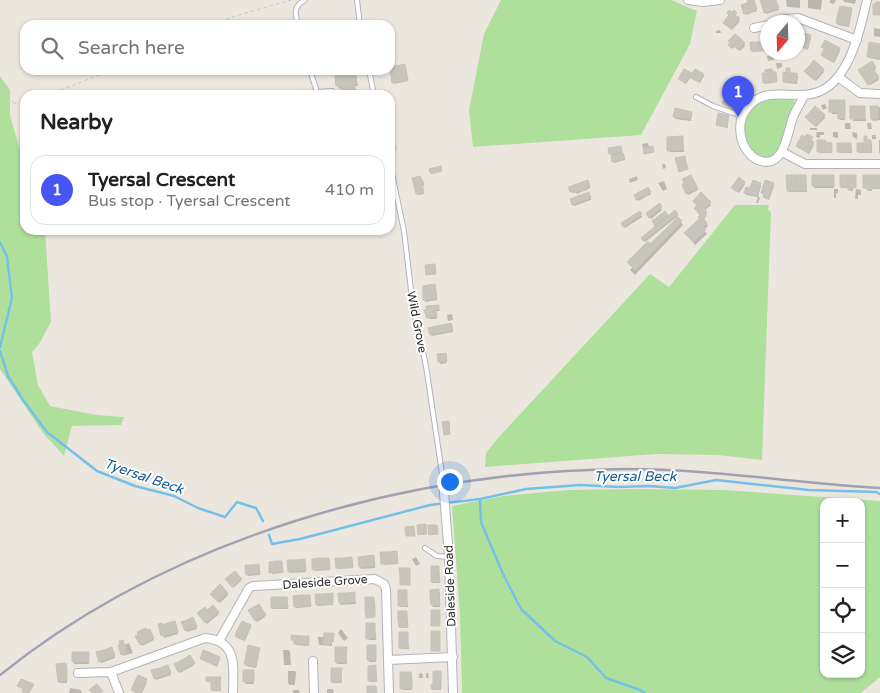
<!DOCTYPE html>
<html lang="en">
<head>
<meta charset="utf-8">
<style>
	:root { --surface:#fff; --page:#f2f2f2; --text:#202124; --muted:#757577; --line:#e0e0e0; --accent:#4556f2 }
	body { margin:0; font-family:"Varela Round",sans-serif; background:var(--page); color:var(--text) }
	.controls { position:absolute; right:15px; bottom:15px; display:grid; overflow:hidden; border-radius:10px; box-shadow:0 1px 4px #0004 }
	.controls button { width:45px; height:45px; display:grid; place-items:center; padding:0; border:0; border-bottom:1px solid var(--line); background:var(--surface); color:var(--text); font:25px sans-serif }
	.compass { position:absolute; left:760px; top:15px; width:45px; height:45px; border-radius:50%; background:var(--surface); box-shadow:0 1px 4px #0004; rotate:199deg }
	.you { position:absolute; left:449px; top:481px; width:18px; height:18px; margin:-12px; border:4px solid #fff; border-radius:50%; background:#1a73e8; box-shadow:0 0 0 8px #1a73e833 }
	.badge { display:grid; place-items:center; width:32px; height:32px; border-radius:50%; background:var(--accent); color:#fff; font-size:16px; font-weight:700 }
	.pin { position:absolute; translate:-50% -41px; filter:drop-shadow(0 1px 2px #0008) }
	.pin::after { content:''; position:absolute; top:26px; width:18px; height:15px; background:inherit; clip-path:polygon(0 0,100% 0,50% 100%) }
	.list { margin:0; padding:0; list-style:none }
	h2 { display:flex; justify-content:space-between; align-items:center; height:65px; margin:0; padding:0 20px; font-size:21px }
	h2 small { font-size:16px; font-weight:400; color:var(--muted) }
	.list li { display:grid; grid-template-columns:32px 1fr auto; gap:15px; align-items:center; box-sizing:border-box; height:70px; margin:0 10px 10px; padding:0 10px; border:1px solid var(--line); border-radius:15px }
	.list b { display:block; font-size:19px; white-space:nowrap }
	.list p { margin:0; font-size:16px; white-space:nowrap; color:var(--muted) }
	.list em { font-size:16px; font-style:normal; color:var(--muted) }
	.icon { flex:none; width:28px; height:28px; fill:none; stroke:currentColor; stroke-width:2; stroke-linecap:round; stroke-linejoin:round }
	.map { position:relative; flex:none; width:880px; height:693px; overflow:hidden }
	.search { position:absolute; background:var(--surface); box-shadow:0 1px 4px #0004; left:20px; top:20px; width:375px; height:55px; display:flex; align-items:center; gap:12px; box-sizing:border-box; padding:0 18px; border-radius:15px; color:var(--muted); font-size:19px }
	.panel { position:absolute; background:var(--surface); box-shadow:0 1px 4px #0004; left:20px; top:90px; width:375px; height:145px; border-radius:15px }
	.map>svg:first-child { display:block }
	.green { fill:#aee09c; fill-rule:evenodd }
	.shadow { fill:#0003 }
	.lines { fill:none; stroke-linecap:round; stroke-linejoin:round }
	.stream { stroke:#75c0e9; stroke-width:2.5 }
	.building { fill:#c8c5bc; stroke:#c7c3b7 }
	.lane-casing { stroke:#b1b3be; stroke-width:6 }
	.street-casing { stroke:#b1b3be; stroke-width:10 }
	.path { stroke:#c8c8c8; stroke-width:1; stroke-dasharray:4 2.5; stroke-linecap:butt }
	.lane { stroke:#fff; stroke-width:4 }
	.street { stroke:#fff; stroke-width:8 }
	.rail { stroke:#a0a2b4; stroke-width:2.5 }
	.labels { text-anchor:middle; stroke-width:4; stroke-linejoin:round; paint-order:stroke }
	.street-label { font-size:12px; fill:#2b2b2b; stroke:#fff }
	.water-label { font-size:14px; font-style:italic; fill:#135e96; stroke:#fff }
</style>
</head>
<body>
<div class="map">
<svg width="880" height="693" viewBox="0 0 880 693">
	<rect width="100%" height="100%" fill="#ece7de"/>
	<path class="green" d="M501 0H671L697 11 690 44 641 135 473 147 469 110 484 34Z
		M0 76 10 90V116L25 166V230H45L51 322 39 344 32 352 38 385 50 406 96 415 124 417 121 425 72 426 64 456 43 433 0 369Z
		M770 97 792 98 794 100 795 105C791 118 785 144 777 153 754 175 727 123 756 103 760 100 766 99 770 97Z
		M735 205H769L768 210 771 212 762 460 718 455 656 454 485 467 486 453 497 439 650 274 669 287Z
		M635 489 723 490 880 501V677L861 693H462L460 616 452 506 503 496 569 490ZM824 502H861V674H824Z"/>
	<path class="shadow" d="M765 0H776L779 10 766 14Z
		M786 0H800V8L787 7Z
		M808 0H822L821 10 808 8Z
		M830 0H836L834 4 830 3Z
		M843 0H856L855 4 844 2Z
		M754 2 757 11 746 15 742 6Z
		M851 10 852 11 849 27 838 25 837 23Z
		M728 14H736V17L740 21 732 30 725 24 730 16Z
		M874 28 880 29V37L874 36Z
		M720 30 721 33H716V31Z
		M798 32 810 36 811 38 808 50 798 46Z
		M763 42 765 51 753 52 752 51Z
		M744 44 745 46 740 51 735 46 732 49 729 45Z
		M880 45V60L869 58 868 56Z
		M822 47 839 49 840 51 834 63 823 57 822 55 825 49Z
		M773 55 774 60 768 61 767 56Z
		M776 63H782V67L777 69Z
		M872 63 876 69 873 71 879 80 870 85 860 70Z
		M405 67 408 81 394 84 393 82Z
		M790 69V74H797L798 76 797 84 785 83 784 81Z
		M823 70 824 72 816 81 806 73Z
		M775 73 777 82 765 84 764 82Z
		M703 74 704 76 700 83 690 78 686 84 680 79 693 75Z
		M355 76 358 86H355L356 92 346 93 342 88 339 89 338 86 348 77Z
		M742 81 749 90 742 96 735 89Z
		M737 99 738 101 733 110 724 103Z
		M830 101H844L845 120H840L839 114H832Z
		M825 104 827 108 823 110 821 105Z
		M864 107 866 121H853L851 108Z
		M872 107H880V122V120L873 121 872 119Z
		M676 109 691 113V121L675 119Z
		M824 116 825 118 816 127 806 118Z
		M728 117V128L718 126 717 125Z
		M845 123H850L851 129H845Z
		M867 123H871L872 129H868Z
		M810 128H817V132H824V135H820V138L816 137 817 130H810Z
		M833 132H838V138L833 137Z
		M852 132 857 133V139L853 137Z
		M875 132 876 139H872V135H875Z
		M812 138 811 142 814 145 809 154 799 148 798 146Z
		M866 138 867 141 872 143V153H859L858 152 865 144Z
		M683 139 684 152H670L669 150Z
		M879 140H880V154L879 152Z
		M648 143 649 148H653L654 152 645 154 642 144Z
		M851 144 852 153H840L839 152Z
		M832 145V153H820L819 152Z
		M609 149H621L625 160 614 163Z
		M662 164H665L666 168 663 169Z
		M637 176 638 180 630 183 629 179Z
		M690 176 698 190 688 195 683 185Z
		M813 176H833L834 188H814Z
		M806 177 807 192H789L788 190Z
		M855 177 856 189 861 190V195H858V199H855L856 188H853V191H850L849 188H842L841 186Z
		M880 177V189H872V191H869L868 189H865L864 187Z
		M421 181H423L424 186H422L424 194 418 195 417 194Z
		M664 181 667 189 663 191 658 183Z
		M589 183 590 188 577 194 575 192 572 193 570 187Z
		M744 183 745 184 739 193 733 189Z
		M760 184 761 186 758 196 760 198 758 203H756L758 197 746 195 745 193Z
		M773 185 774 186 769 200 765 198 762 193Z
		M648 189 651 194 638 201 635 196Z
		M834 189H838V193H836V198H834Z
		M701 194 711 205 704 211 707 214 704 220 708 226 704 230 707 234 695 245 686 233 700 219Z
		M590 195 591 200 574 206 572 199Z
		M659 205 662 210 651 219 647 213Z
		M675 212 678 216 645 242 642 238 657 227 653 222 665 213 668 217Z
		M640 213 642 217 625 228 622 223Z
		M678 219 683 225 635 275 630 270 650 246Z
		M424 287H435L437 300 425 302Z
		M438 306 440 311H436L437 319H430L429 318Z
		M452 314 453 320 448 321 447 315Z
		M452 326 453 332 432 336 431 335Z
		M438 355 446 356 447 363 440 364Z
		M396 552 398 564 384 565 383 563Z
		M374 557 375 568 361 569 360 567Z
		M416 557 420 564 416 566 412 559Z
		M352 558 353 568 338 569 337 568Z
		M328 559 330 570 315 571 314 569Z
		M304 560 306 572 290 573 289 571Z
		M282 562 283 573 272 574 271 572Z
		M258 566 260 575 248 576 247 574Z
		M439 568 440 583H433L432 582Z
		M241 579V581L233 588 227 581Z
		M406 591 408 607H400L399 606Z
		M432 591H439L440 592V607H433L432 605Z
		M227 593 228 595 220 603 213 595Z
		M354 594 356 604 341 605 340 603Z
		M309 596 311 607 296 608 295 606Z
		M333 596V605L318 606 317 604Z
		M287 598 288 609H273L272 608Z
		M213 606 219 614 207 624 199 613 207 611Z
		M259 606 265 617 257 622 250 611Z
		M407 612 408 628H401L400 626Z
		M193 619 197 629 187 632 183 623Z
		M176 624 178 634 164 638 160 625Z
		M374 624 376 640H369L368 638Z
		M250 626 251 627 245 641 237 638 236 636Z
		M341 629 348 638 344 641 338 633Z
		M150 631 154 640 142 646 137 637Z
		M407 633 409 649H401L400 648Z
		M333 635 334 642H332V646L319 645 318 637H325Z
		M308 637 309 646 296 645V641L292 640Z
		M129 643 133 653 123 656 124 645Z
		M368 646H375L376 648V662H369L368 660Z
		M259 649 256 668 246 666 245 664Z
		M346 649 347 664H337L336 662Z
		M113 650 115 658 101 663 100 661Z
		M283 650H289L290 652 291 665H284V664Z
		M88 653 89 664H74L73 654Z
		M190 657 194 665 180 673 176 665Z
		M219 658 220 659 217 667 201 659Z
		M66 666 67 683H60L59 682Z
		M376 667 377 682H370L369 681Z
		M169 668 171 675 156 680 155 678Z
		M341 669 342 683H333L332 682Z
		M253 671 254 684H246L245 682Z
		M288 671H295L296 672 295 685H289L288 683Z
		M440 672 441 690H433L432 689Z
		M411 673 412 690H403L402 688Z
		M422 673 423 678H419V674Z
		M426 673H428L429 678H426Z
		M138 677 147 682 142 693H135L132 690Z
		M220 679 221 691H213L212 683 208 681Z
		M70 688 81 690 82 693H69Z
		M327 689H333L334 693H327Z
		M293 690H299L300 693H293Z"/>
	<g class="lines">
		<path class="stream" d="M0 242 7 257 12 298 0 347
			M0 351 8 376 23 400 47 432 97 471 135 486 174 496 198 508 225 517 237 502 256 508 263 521
			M480 499 481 522 503 574 521 609 555 641 587 657 606 678 640 690 645 693
			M269 535 272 544 300 539 430 505 480 499 526 489 580 485 618 487 650 486 675 488 716 480 809 490 876 492 880 494"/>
	</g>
	<path class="building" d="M750 0H754L757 9 751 12 747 1Z
		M760 0H768L772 10 764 13Z
		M768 0H776L779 8 772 10Z
		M876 2H880V15H873V4H876Z
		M747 3 751 12 744 14 741 5Z
		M840 6 852 8 850 16 838 13Z
		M729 10 732 12 734 10 737 13 735 15 740 18 735 24 727 17 729 15 727 13Z
		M838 13 850 16 848 26 836 23Z
		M727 17 735 24 731 29 723 23Z
		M804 33 811 35 807 49 800 46Z
		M735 34 740 38 731 48 728 45 730 42 728 41Z
		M740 38 745 43 738 50 733 45Z
		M825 40 840 48 836 55 821 47Z
		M764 41 765 50 758 51 757 42Z
		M750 42H757L758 51H751Z
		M869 42 880 44V51L868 49Z
		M824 49 836 55 833 62 821 55Z
		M868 49 880 51V58L867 57Z
		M814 60 824 69 819 75 809 66Z
		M872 61 876 67 862 76 858 70Z
		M405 64 408 80 392 83 390 67Z
		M809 66 819 75 814 80 804 71Z
		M786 68H790V82H783V72L786 73Z
		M684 69 692 73 695 69 704 74 699 82 689 77 685 83 678 79Z
		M769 69H772L773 72H776L777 81 770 82Z
		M769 69 770 82 763 83 762 73H765V70Z
		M873 69 879 77 868 85 862 76Z
		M790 73H797V82H790Z
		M347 74 348 76 356 75 357 83H354L355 89 344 91 342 90 341 86H336L335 76Z
		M742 79 749 88 740 96 733 87Z
		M728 93 738 99 732 109 722 103Z
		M829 100H837V112H829Z
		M837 100H845V118L838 119Z
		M815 106 825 115 820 121 810 112Z
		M850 106H858V119H850Z
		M858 106H865V119H858Z
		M870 106H878V119H871Z
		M675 108 692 112 691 119 673 117Z
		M810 112 820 121 815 126 805 117Z
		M718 113 729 115 727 127 716 125Z
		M390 128 396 149 390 151Z
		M807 134 813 137 811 140 814 142 808 153 796 146 802 135 805 137Z
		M683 136V143L667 144V137Z
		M864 136H867V140H871V152H864Z
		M817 140H825V152H817Z
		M825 142 832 143V152H825Z
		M683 143V150L667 151V144Z
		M837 143H844V152H837Z
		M844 143H851V152H844Z
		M857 143H864V152H857Z
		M621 146 622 152 609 154 608 148Z
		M653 146 654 152 644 154 643 148Z
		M623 153 625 159 612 162 611 156Z
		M685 156 686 162 677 165 675 158Z
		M686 162 688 169 679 172 677 165Z
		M441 166 442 171 431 174 429 169Z
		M691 175 694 181 683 187 682 185 684 182 682 179Z
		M786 175H796V191H787Z
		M796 175H806V191H796Z
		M812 175H823V186H812Z
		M823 175H834V186H823Z
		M840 175H848V187H840Z
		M848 175H856V187H853V190H848Z
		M863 175H872V190H867V188H863Z
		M872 175H880V188H872Z
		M420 176 424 184H422L424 192 416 194 412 178Z
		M739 177 745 182 737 192 731 188Z
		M588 180 590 186 587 187 588 189 574 193V191L570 192 568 187Z
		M753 180 761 183 757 196 744 193 746 187 750 188Z
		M765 180 774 183 768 199 763 197 764 194 761 193Z
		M694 181 698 188 686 194 683 187Z
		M648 187 651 192 636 200 634 195Z
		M589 192 591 198 572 205 570 199Z
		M701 192 706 197 697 206 693 201Z
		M706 197 711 202 704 209 707 212 705 214 706 216 701 220 698 217 700 215 694 208Z
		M660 203 662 207 649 218 646 213Z
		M675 210 678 214 643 241 641 238Z
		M640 211 642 214 623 227 621 223Z
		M665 211 668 215 655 226 652 221Z
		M678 217 682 221 635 270 627 262 648 241 650 244Z
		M703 218 707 223 703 227 706 230 693 242 684 233 699 219 701 220Z
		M435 264 436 274 426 275 425 265Z
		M435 284 437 299 423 300V286Z
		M439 305V309L436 310 437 317 427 318 424 310H426V306Z
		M451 323 453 330 430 335 428 328Z
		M446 353 447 361 438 362 437 354Z
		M449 421 450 434 444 435 442 422Z
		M426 524 427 534 418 535 417 525Z
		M428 525H437L438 534 429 535Z
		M414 526 415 536H406L405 527Z
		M397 551 398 563H390L389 552Z
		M380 552H389L390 563 381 564Z
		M374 555 375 566 367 567 366 556Z
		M366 556 367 567H359L358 557Z
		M352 557 353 567 345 568 344 558Z
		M320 558 321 569 312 570V559Z
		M320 558H329L330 569H321Z
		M335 558H344L345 568H336Z
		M305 559 306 570 297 571 296 560Z
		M287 560H296L297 571 288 572Z
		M276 561V572L269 573V562Z
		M276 561H282L283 572H276Z
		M259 564 260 574H253L252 565Z
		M245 565H252L253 574 246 575Z
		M431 566H439V574H431Z
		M399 568H410V576L400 577Z
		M235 571 242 579 237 583 230 575Z
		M431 574H439L440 582H431Z
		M230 575 237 583 232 587 225 579Z
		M410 576V585H400V577Z
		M220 584 228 593 223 597 215 589Z
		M215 589 223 597 218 602 210 594Z
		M439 589V597L430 598V590Z
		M398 590H407V598H398Z
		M355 592V602L347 603 346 593Z
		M333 593V604H324V594Z
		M338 593H346L347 603H339Z
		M315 594H324V604L316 605Z
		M301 595 302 606 294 607 293 596Z
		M301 595H310L311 606H302Z
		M271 597H279L280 608H271Z
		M279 597H287L288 607 280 608Z
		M365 597H374L375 608H365Z
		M439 597 440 605H431L430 598Z
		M398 598H407V606H398Z
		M259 604 266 615 260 618 254 607Z
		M213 605 219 612 213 617 207 610Z
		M205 607 213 617 205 623 197 613Z
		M254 607 260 618 255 621 248 610Z
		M365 608H375V617L366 618Z
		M431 610H440V618H431Z
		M398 611H407V619H398Z
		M193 617 197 627 191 629 187 620Z
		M431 618H440V626H431Z
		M398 619H407L408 627H399Z
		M187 620 191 629 185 631 181 622Z
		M175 621 178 632 170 634 167 623Z
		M242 621 251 625 248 632 238 628Z
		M162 623 163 625 167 623 170 634 161 636 158 624Z
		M366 623H375V631H366Z
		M146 628 147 630 150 629 154 638 147 642 141 630Z
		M238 628 248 632 244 640 235 636Z
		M141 630 147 642 140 645 135 636 138 635 137 632Z
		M366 631H375L376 638 366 639Z
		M431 631H440V639H431Z
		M399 632H408V640H399Z
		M324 633H334L333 641H331V645L323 644Z
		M291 635 301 636V644H294V640H291Z
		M301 636H309V644H301Z
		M431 639H440V651H431Z
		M123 640 127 653 121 655 118 645H120L119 641Z
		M399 640H408V648H399Z
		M248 645 260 648 258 657 246 655Z
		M367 645H376V652L367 653Z
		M112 647 115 656 107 659 104 650Z
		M335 647H347L346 655H335Z
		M104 650 107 659 99 662 96 652Z
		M203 650 211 653 208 662 200 659Z
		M72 652H80L81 662H72Z
		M80 652H89V662H81Z
		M376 652V660H367V653Z
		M211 653 220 657 217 666 208 662Z
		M190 655 195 663 186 668 182 660Z
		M246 655 258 657 256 667 244 664Z
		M335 655H346V663L335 662Z
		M182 660 186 668 178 672 174 664Z
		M66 663 67 672 57 673 56 664Z
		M168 665 171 673 162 676 160 668Z
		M376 665V673H368V666Z
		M160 668 162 676 154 679 151 670Z
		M331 668H342L341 675H331Z
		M243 670H254V676H243Z
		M433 671H441V689H431V685L433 684Z
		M67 672V681L58 682 57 673Z
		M400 672H411L412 680H400Z
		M368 673H376L377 681H368Z
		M138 675 147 679 143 687 134 683Z
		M331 675H341V682H331Z
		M243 676H254V682H243Z
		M206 677H221L220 684 206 681Z
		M21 679 34 684 29 693 22 692 23 689 17 686Z
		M400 680H412V688L400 689Z
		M134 683 143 687 141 693 131 690Z
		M211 683 220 684V690H211Z
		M97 684 103 691 100 693H92L89 690Z
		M367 686H376L377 693H367Z"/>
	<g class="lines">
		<defs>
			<path id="lane" d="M357 0 360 25
				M298 25C295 14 293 6 305 0
				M310 70 317 92 332 91
				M369 70 374 95
				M696 97 713 106 742 116
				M390 164 404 231 413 307 426 366 443 480
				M425 548 437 556 449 557"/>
			<path id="street" d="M688 0 703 2 720 0
				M776 22 786 19 798 18 857 40
				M754 28 768 25
				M838 77 860 93 880 94
				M804 96C800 104 795 111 792 120 787 136 783 170 758 160 749 156 742 145 741 136 739 126 741 115 748 107 768 82 801 105 826 88 851 72 861 27 867 0
				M782 152 805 164H880
				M443 480 449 557 453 693
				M219 641 249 588 253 586 375 579 384 584 386 589 388 660 453 657
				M388 660 389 693
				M313 661 314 693
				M78 673 111 672
				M119 693 111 672 205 638C239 641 233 668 233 693"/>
		</defs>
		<use href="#lane" class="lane-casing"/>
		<use href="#street" class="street-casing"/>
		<path class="path" d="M214 25 232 17 291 0
			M0 87C6 97 12 106 25 104
			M48 95 112 70
			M861 656 880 650
			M814 693 834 674"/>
		<use href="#lane" class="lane"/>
		<use href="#street" class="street"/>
		<path class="rail" d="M0 675C172 537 407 471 625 469 711 469 795 483 880 488"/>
	</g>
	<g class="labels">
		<g class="street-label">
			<text transform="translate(417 322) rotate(79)" y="4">Wild Grove</text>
			<text transform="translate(325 582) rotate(-4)" y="4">Daleside Grove</text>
			<text transform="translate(450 586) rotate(-92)" y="4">Daleside Road</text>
		</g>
		<g class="water-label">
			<text transform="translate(144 476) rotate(19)" y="5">Tyersal Beck</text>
			<text x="635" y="481">Tyersal Beck</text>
		</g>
	</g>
</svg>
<div class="controls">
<button>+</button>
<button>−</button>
<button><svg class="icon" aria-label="locate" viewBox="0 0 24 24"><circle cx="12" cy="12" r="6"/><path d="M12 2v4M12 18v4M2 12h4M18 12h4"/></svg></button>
<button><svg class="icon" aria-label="layers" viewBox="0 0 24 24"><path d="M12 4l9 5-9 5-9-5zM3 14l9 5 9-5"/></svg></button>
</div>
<svg class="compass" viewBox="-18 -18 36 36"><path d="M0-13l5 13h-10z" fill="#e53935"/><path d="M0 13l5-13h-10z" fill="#757577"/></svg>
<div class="you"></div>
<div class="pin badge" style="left:738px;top:117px">1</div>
<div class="search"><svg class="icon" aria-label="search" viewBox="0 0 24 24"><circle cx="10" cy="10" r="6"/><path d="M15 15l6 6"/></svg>Search here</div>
<section class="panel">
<h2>Nearby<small></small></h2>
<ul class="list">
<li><span class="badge">1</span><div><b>Tyersal Crescent</b><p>Bus stop · Tyersal Crescent</p></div><em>410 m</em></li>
</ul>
</section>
</div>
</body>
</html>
